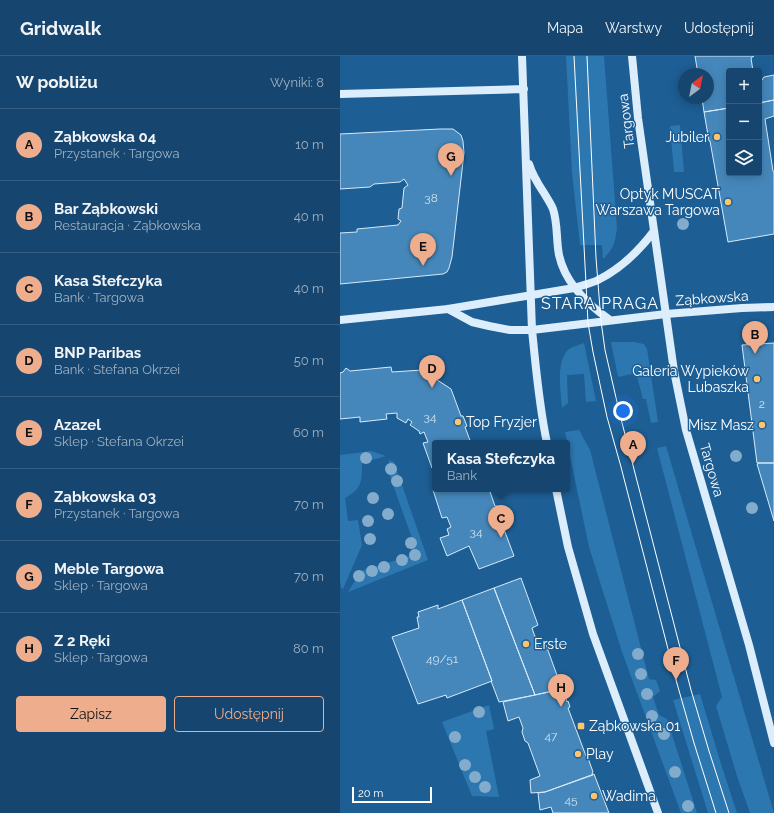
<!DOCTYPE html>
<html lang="pl">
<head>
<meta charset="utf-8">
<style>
	:root { --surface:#16466f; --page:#235077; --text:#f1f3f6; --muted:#9eb1c3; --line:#355e82; --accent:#eead8d }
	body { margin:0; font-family:Raleway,sans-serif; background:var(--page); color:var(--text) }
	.controls { position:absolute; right:12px; top:12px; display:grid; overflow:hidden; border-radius:4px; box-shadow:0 2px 10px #0003 }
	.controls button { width:36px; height:36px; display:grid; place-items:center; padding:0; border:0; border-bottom:1px solid var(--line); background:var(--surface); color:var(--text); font:20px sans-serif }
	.compass { position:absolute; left:338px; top:12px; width:36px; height:36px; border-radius:50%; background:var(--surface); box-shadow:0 2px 10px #0003; rotate:32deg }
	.scale { position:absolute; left:12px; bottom:10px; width:80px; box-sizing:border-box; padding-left:4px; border:2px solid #fff; border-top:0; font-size:11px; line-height:14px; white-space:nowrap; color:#fff; -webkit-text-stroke:3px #1d5e94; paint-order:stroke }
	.you { position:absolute; left:283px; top:355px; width:14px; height:14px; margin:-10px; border:3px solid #fff; border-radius:50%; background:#1a73e8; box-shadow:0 0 0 6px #1a73e833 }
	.badge { display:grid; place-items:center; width:26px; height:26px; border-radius:50%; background:var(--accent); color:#111; font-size:13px; font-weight:700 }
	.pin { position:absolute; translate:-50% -33px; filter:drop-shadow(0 1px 2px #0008) }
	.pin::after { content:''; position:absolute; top:21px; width:14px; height:12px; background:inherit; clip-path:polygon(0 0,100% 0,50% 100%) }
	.popup { position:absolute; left:92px; top:384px; width:138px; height:52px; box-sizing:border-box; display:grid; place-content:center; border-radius:4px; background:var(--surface); filter:drop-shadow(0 1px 3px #0005); font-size:13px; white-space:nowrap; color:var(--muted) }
	.popup b { font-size:15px; color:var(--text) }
	.popup::after { content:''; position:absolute; left:50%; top:100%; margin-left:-8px; border:8px solid transparent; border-top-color:var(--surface) }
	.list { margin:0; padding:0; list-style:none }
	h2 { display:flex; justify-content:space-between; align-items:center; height:52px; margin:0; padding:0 16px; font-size:17px }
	h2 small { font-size:13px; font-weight:400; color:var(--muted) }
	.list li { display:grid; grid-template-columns:26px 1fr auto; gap:12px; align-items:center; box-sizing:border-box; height:72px; padding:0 16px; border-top:1px solid var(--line) }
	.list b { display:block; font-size:15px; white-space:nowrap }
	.list p { margin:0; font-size:13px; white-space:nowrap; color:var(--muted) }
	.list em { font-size:13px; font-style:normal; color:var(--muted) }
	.actions { display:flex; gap:8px; padding:12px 16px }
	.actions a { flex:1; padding:9px 0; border:1px solid var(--accent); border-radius:4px; text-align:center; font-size:14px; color:var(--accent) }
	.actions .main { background:var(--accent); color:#111 }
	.icon { flex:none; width:22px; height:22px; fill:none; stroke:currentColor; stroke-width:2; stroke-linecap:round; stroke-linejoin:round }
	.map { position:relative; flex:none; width:434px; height:757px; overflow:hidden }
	header { display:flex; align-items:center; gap:24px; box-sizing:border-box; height:56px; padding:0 20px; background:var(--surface); border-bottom:1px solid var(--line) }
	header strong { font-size:19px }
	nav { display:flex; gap:22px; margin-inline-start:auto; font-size:14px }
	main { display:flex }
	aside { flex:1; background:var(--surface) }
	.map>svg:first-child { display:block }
	.green { fill:#2d77b0 }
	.building { fill:#4587ba; stroke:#d6eafa }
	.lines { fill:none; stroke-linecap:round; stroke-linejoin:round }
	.secondary { stroke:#dcedfb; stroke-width:8 }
	.tram { stroke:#fff; stroke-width:1 }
	.tree { fill:#83abcc }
	.poi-dot { fill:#fec46e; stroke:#1d5e94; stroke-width:1.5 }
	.labels { text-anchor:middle; stroke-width:3; stroke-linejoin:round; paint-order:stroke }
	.number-label { font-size:12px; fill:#d0e1ee }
	.street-label { font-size:14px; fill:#fff; stroke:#1d5e94 }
	.poi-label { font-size:14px; fill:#fff; stroke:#1d5e94; text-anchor:start }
	.quarter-label { font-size:16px; letter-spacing:1px; fill:#fff; stroke:#1d5e94 }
</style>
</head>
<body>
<header>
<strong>Gridwalk</strong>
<nav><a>Mapa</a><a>Warstwy</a><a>Udostępnij</a></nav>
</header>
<main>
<aside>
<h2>W pobliżu<small>Wyniki: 8</small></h2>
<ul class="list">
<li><span class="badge">A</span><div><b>Ząbkowska 04</b><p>Przystanek · Targowa</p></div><em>10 m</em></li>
<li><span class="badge">B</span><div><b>Bar Ząbkowski</b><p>Restauracja · Ząbkowska</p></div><em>40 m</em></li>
<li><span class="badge">C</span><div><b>Kasa Stefczyka</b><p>Bank · Targowa</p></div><em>40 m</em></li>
<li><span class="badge">D</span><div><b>BNP Paribas</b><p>Bank · Stefana Okrzei</p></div><em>50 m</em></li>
<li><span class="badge">E</span><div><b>Azazel</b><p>Sklep · Stefana Okrzei</p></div><em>60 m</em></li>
<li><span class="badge">F</span><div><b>Ząbkowska 03</b><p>Przystanek · Targowa</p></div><em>70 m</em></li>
<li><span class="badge">G</span><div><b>Meble Targowa</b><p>Sklep · Targowa</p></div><em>70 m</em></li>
<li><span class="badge">H</span><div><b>Z 2 Ręki</b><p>Sklep · Targowa</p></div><em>80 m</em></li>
</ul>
<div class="actions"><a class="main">Zapisz</a><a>Udostępnij</a></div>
</aside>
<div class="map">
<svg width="434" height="757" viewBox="0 0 434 757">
	<rect width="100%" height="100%" fill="#1d5e94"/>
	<path class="green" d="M226 0H264L277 172C275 187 274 192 263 203L262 189H240L232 117Z
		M340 69 344 116H334L330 70Z
		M271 286H295L304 288 307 293 318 366 311 367 306 343H303L296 317 278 321Z
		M244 287 256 345 246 346 244 318 227 319 228 347 222 352C221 336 215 305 229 293 234 290 239 289 244 287Z
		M239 374 250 394 309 623 316 624 320 635 313 641 319 659 327 663 357 757H341L282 596 249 491 225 376Z
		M326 390 434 757H410L397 720 376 650 382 641 317 392Z
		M31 395 46 400 22 407C22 417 23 429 14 436 12 438 8 440 5 442L8 465 18 464 22 489 3 533 1 531 0 525V399Z
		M49 404 54 406 88 504 8 536 21 515 73 499 68 484 72 482 48 415Z
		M360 638 381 708 397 757H368L333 644Z
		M149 649 154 673 146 675 159 741 132 740 102 666Z"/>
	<path class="building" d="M355 0H414L411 2 413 15H389V52L364 56 362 42H368V18H358Z
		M434 19V44L419 47V25L422 24 424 21Z
		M434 44V60L425 63 433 115 434 116V178L388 186 370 85H369L364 56 389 52V117H419V47Z
		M100 73H113L121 79 123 85 124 97 112 201 109 212 107 216 103 218 0 228V177L17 176V173L58 169 61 165 58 163 59 153 62 152 64 132 68 129 64 123 60 126 34 128 30 131 0 133V78Z
		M434 287V407H417L402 289Z
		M51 311 52 316 82 314 111 333 121 360H123L127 370 125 371 131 387H95V411L92 412 83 387 88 386 84 376 80 378 79 375 70 369 72 366 68 363 66 367 57 362V357L46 358 47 363 20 366V361L0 363V317L3 316 6 312 10 315Z
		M418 407H434V465L417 408H418Z
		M95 433H149L155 450H157L161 459 159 460 174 500 139 513 129 490 107 500 100 482 109 479 107 473 111 471 107 461 102 462 93 434Z
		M181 522 198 569 192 572 199 592 206 589 222 633 195 639 154 532Z
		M154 532 195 639 159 646 151 625H152L122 544Z
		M122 544 152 625 107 642 106 639 78 648 52 581 79 572 77 561H79L78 556 98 549V553Z
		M222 633H223L227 646 228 645 230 651 228 652 246 700 247 699 253 716 252 717 253 719 205 736 191 737 190 724 200 720 188 687 185 685 182 676 183 672 179 661 168 665 163 646Z
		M254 718 269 757H213L211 751 200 754 198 737 205 736Z"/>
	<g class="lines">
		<path class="secondary" d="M182 0 192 274C196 312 199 350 207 387
			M292 0 298 62 334 315 346 374 409 589 434 687
			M0 38 184 33
			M189 108C192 118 198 128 204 137 207 142 211 148 213 153 218 168 216 184 219 199 225 227 247 248 270 264
			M108 253 132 266 149 270 170 274H192L326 258 402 252 434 251
			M0 264 108 253 234 232C242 229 250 228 258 224 280 213 299 195 314 175
			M216 433 228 491 253 578 318 757"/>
		<path class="tram" d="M234 0 246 228 248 267 253 296 267 361 281 411 336 624 354 687 376 757
			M247 0 256 202 261 265 265 294 280 359 351 634 369 695 389 757"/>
	</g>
	<g class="tree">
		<circle cx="343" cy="168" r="6"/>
		<circle cx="396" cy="400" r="6"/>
		<circle cx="26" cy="402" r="6"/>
		<circle cx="51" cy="413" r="6"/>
		<circle cx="57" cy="425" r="6"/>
		<circle cx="33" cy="442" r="6"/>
		<circle cx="412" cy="452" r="6"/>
		<circle cx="48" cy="458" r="6"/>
		<circle cx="28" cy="465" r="6"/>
		<circle cx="30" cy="483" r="6"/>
		<circle cx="71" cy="487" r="6"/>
		<circle cx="75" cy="499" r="6"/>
		<circle cx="62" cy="504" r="6"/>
		<circle cx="44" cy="511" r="6"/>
		<circle cx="32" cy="515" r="6"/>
		<circle cx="19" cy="520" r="6"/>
		<circle cx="298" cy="598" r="6"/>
		<circle cx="301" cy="618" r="6"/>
		<circle cx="307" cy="638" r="6"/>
		<circle cx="139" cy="656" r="6"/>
		<circle cx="312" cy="660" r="6"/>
		<circle cx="324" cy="678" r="6"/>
		<circle cx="115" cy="681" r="6"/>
		<circle cx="125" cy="709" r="6"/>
		<circle cx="335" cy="716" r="6"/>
		<circle cx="135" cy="721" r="6"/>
		<circle cx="145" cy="731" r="6"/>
		<circle cx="348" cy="750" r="6"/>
	</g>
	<g class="poi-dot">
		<circle cx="377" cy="81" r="4"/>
		<circle cx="388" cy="146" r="4"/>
		<circle cx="417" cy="323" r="4"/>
		<circle cx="118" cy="366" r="4"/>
		<circle cx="422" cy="369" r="4"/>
		<circle cx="186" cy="588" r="4"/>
		<rect x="237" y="666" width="8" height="8" rx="2"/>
		<circle cx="238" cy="698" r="4"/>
		<circle cx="254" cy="740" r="4"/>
	</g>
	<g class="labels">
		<g class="number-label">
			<text x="91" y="146">38</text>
			<text x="422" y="352">2</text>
			<text x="90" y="365">34</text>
			<text x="136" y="480">34</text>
			<text x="102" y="607">49/51</text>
			<text x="211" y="684">47</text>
			<text x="231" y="748">45</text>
		</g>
		<g class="street-label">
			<text transform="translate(286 65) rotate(-97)" y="5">Targowa</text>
			<text transform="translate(372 242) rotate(-4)" y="5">Ząbkowska</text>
			<text transform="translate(372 414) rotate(74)" y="5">Targowa</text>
		</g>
		<g class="poi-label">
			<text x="369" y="86" text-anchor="end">Jubiler</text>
			<text x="380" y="143" text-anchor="end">Optyk MUSCAT<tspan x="380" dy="16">Warszawa Targowa</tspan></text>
			<text x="409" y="320" text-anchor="end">Galeria Wypieków<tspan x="409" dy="16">Lubaszka</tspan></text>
			<text x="126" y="371">Top Fryzjer</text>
			<text x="414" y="374" text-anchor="end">Misz Masz</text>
			<text x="194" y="593">Erste</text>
			<text x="249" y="675">Ząbkowska 01</text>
			<text x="246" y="703">Play</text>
			<text x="262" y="745">Wadima</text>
		</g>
		<g class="quarter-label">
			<text x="260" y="253">STARA PRAGA</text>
		</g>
	</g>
</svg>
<div class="controls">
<button>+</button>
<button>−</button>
<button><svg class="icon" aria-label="layers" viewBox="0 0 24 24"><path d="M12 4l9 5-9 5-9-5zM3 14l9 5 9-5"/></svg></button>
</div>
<svg class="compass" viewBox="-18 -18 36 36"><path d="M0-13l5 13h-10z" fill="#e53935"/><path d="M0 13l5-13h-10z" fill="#9eb1c3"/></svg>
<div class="scale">20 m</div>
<div class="you"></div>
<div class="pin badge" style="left:293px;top:408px">A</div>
<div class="pin badge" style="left:415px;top:298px">B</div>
<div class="pin badge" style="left:161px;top:482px">C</div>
<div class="popup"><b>Kasa Stefczyka</b>Bank</div>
<div class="pin badge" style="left:92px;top:332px">D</div>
<div class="pin badge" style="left:83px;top:210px">E</div>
<div class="pin badge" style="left:336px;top:624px">F</div>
<div class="pin badge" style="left:111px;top:120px">G</div>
<div class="pin badge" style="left:221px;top:651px">H</div>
</div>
</main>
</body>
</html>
